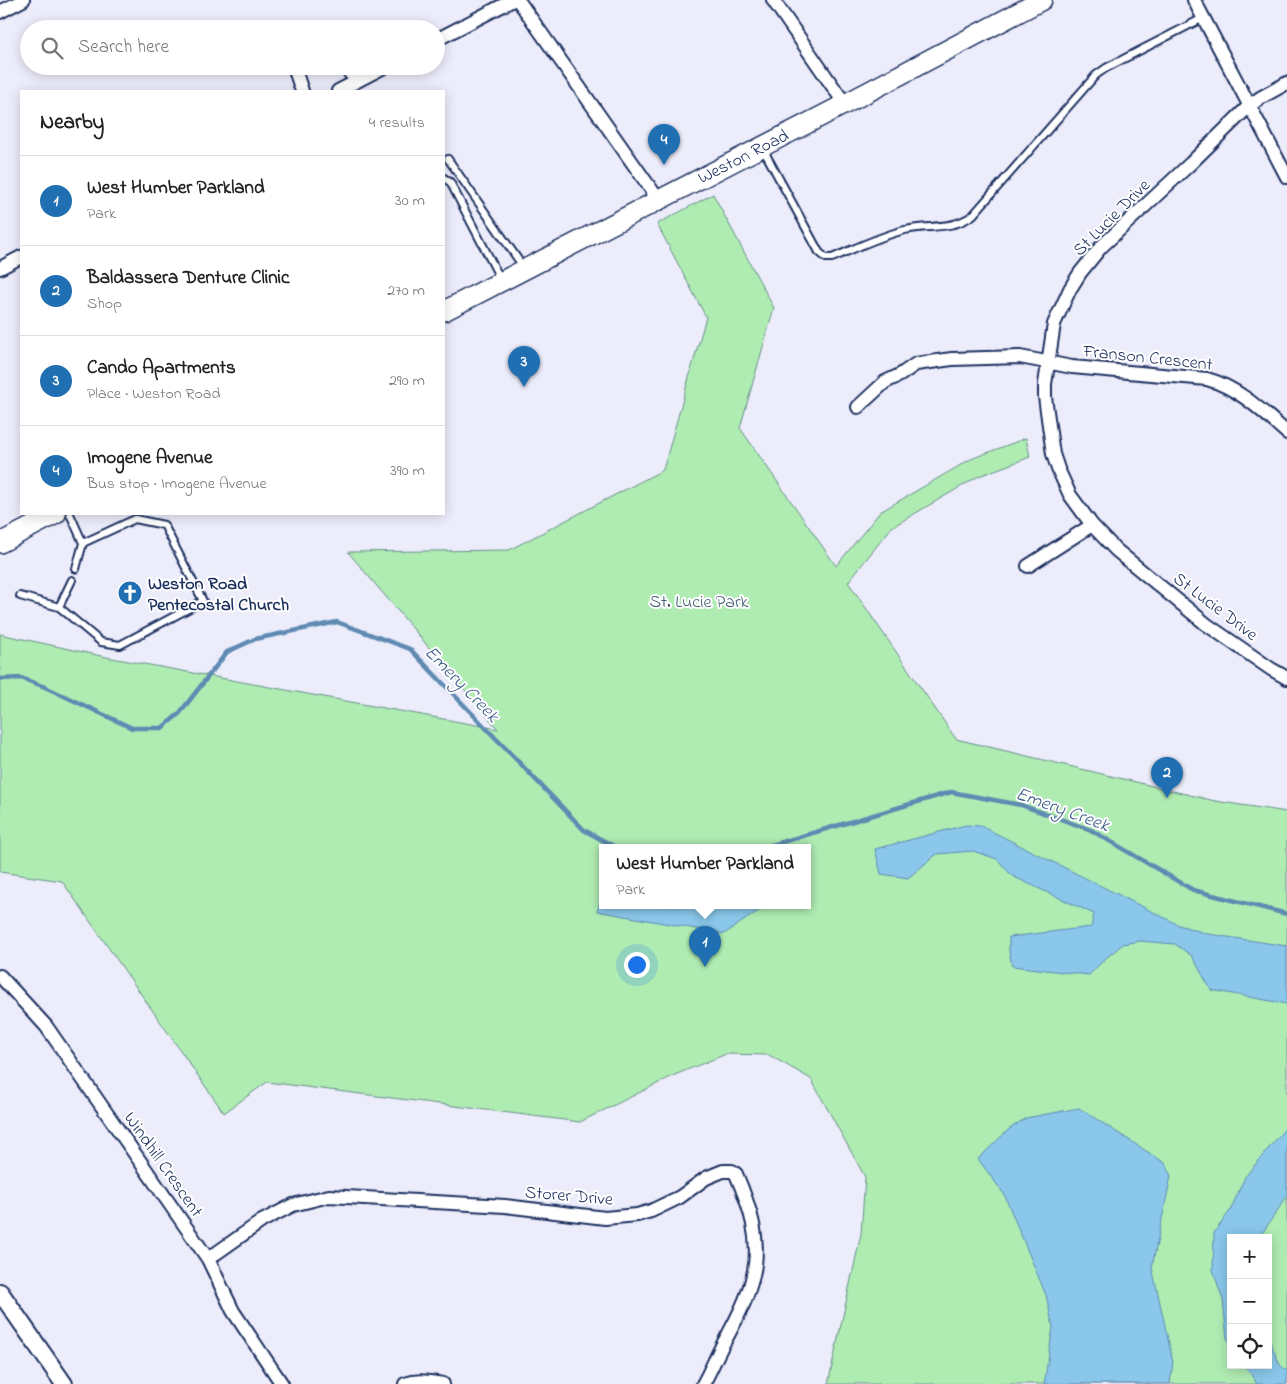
<!DOCTYPE html>
<html lang="en">
<head>
<meta charset="utf-8">
<style>
	:root { --surface:#fff; --page:#f2f2f2; --text:#222; --muted:#767676; --line:#e0e0e0; --accent:#1f6fb2 }
	body { margin:0; font-family:"Indie Flower",sans-serif; background:var(--page); color:var(--text) }
	.controls { position:absolute; right:15px; bottom:15px; display:grid; overflow:hidden; border-radius:0px; box-shadow:0 2px 12px #0003 }
	.controls button { width:45px; height:45px; display:grid; place-items:center; padding:0; border:0; border-bottom:1px solid var(--line); background:var(--surface); color:var(--text); font:25px sans-serif }
	.you { position:absolute; left:636px; top:964px; width:18px; height:18px; margin:-12px; border:4px solid #fff; border-radius:50%; background:#1a73e8; box-shadow:0 0 0 8px #1a73e833 }
	.badge { display:grid; place-items:center; width:32px; height:32px; border-radius:50%; background:var(--accent); color:#fff; font-size:16px; font-weight:700 }
	.pin { position:absolute; translate:-50% -41px; filter:drop-shadow(0 1px 2px #0008) }
	.pin::after { content:''; position:absolute; top:26px; width:18px; height:15px; background:inherit; clip-path:polygon(0 0,100% 0,50% 100%) }
	.popup { position:absolute; left:599px; top:844px; width:212px; height:65px; box-sizing:border-box; display:grid; place-content:center; border-radius:0px; background:var(--surface); filter:drop-shadow(0 1px 4px #0005); font-size:16px; white-space:nowrap; color:var(--muted) }
	.popup b { font-size:19px; color:var(--text) }
	.popup::after { content:''; position:absolute; left:50%; top:100%; margin-left:-10px; border:10px solid transparent; border-top-color:var(--surface) }
	.list { margin:0; padding:0; list-style:none }
	h2 { display:flex; justify-content:space-between; align-items:center; height:65px; margin:0; padding:0 20px; font-size:21px }
	h2 small { font-size:16px; font-weight:400; color:var(--muted) }
	.list li { display:grid; grid-template-columns:32px 1fr auto; gap:15px; align-items:center; box-sizing:border-box; height:90px; padding:0 20px; border-top:1px solid var(--line) }
	.list b { display:block; font-size:19px; white-space:nowrap }
	.list p { margin:0; font-size:16px; white-space:nowrap; color:var(--muted) }
	.list em { font-size:16px; font-style:normal; color:var(--muted) }
	.icon { flex:none; width:28px; height:28px; fill:none; stroke:currentColor; stroke-width:2; stroke-linecap:round; stroke-linejoin:round }
	.map { position:relative; flex:none; width:1287px; height:1384px; overflow:hidden }
	.search { position:absolute; background:var(--surface); box-shadow:0 2px 12px #0003; left:20px; top:20px; width:425px; height:55px; display:flex; align-items:center; gap:12px; box-sizing:border-box; padding:0 18px; border-radius:28px; color:var(--muted); font-size:19px }
	.panel { position:absolute; background:var(--surface); box-shadow:0 2px 12px #0003; left:20px; top:90px; width:425px; height:425px; border-radius:0px }
	.map>svg:first-child { display:block }
	.green { fill:#afecb2; stroke:#658e88; fill-rule:evenodd }
	.water { fill:#8ac7ea; stroke:#5e8ab2 }
	.lines { fill:none; stroke-linecap:round; stroke-linejoin:round }
	.stream { stroke:#5e8ab2; stroke-width:4.5 }
	.service-casing { stroke:#1b2f5e; stroke-width:10 }
	.minor-casing { stroke:#1b2f5e; stroke-width:16 }
	.tertiary-casing { stroke:#1b2f5e; stroke-width:20 }
	.secondary-casing { stroke:#1b2f5e; stroke-width:22 }
	.service { stroke:#fff; stroke-width:6 }
	.minor { stroke:#fff; stroke-width:12 }
	.tertiary { stroke:#fff; stroke-width:16 }
	.secondary { stroke:#fff; stroke-width:19 }
	.labels { text-anchor:middle; stroke-width:4; stroke-linejoin:round; paint-order:stroke }
	.street-label { font-size:18px; fill:#1b2f5e; stroke:#fff }
	.poi-label { font-size:18px; font-weight:bold; fill:#1b2f5e; stroke:#fff; text-anchor:start }
	.park-label { font-size:18px; fill:#405e73; stroke:#fff }
	.water-label { font-size:19px; font-style:italic; fill:#3c5d88; stroke:#fff }
</style>
</head>
<body>
<div class="map">
<svg width="1287" height="1384" viewBox="0 0 1287 1384">
	<rect width="100%" height="100%" fill="#ececfb"/>
	<filter id="ink" filterUnits="userSpaceOnUse"><feTurbulence type="fractalNoise" baseFrequency=".02" numOctaves="2"/><feDisplacementMap in="SourceGraphic" scale="10" xChannelSelector="R" yChannelSelector="G"/><feConvolveMatrix kernelMatrix="1 2 1 2 8 2 1 2 1" color-interpolation-filters="sRGB"/></filter>
	<g filter="url(#ink)">
		<path class="green" d="M713 194 774 308 740 428 836 566 880 512 971 459 1026 438 1030 457 979 476 892 527 848 582 956 739 1215 801 1287 812V1384H828L861 1234 865 1177 811 1079 769 1055 726 1054 677 1074 580 1122 267 1082 224 1113 62 881 0 872V634L106 657 498 729 348 552 509 550 663 470 706 317 657 224ZM602 848H808V906H602ZM1231 1238H1268V1365H1231Z"/>
		<path class="water" d="M966 825 981 826 1179 925 1208 934 1287 946V1004L1211 990 1192 956 1175 944 1140 941 1123 944 1106 958 1089 975 1012 966 1009 951V937L1091 927 1094 914 1012 876 997 859 973 851 937 854 908 878 881 874 875 849Z
			M602 898V906H766L724 934 597 911Z
			M1079 1108 1165 1163 1171 1176 1152 1267 1173 1362 1170 1384H1044L1053 1327 1046 1295 1004 1194 978 1159 1008 1130 1026 1118Z
			M1287 1126V1196L1259 1238H1231V1344L1227 1338 1223 1300 1213 1270 1214 1233 1230 1211 1245 1177Z
			M1268 1337 1280 1365 1287 1371V1384H1257L1245 1365H1268Z"/>
		<g class="lines">
			<path class="stream" d="M0 679 21 678 45 687 132 728H162L179 714 227 652 255 639 337 622 410 649 584 830 617 848
				M762 848 951 792 1021 805 1091 830 1193 890 1287 914"/>
			<defs>
				<path id="service" d="M763 149 819 252 826 258H832C856 248 880 236 905 230 930 224 951 231 973 215L1096 75 1106 68 1203 18
					M448 159 524 268
					M444 178 450 182 501 280
					M70 514 83 543 76 569
					M20 596 59 607 72 580
					M59 607 101 642 120 645 203 601 164 525 135 519 83 543"/>
				<path id="minor" d="M518 0 658 199
					M773 0 845 104
					M1194 0 1287 177
					M0 12 23 0
					M436 40 513 0
					M298 66 296 73 302 91
					M344 66 357 81
					M1287 83 1260 98 1248 107 1191 163 1101 247 1080 273 1070 289 1054 324 1045 384V397L1053 454 1058 469 1070 495 1092 525 1116 550 1206 624 1271 669 1287 678
					M338 91 386 66
					M0 268 21 257
					M858 407 885 382 900 375 916 364 952 359 1020 357 1072 367 1207 379C1239 388 1262 411 1287 433
					M1028 566 1092 525
					M0 976 46 1026 208 1259 233 1311 282 1384
					M208 1259 262 1221 293 1205 329 1196 505 1206 605 1218 637 1215 651 1211 680 1197 706 1178 723 1171H732L736 1174C768 1248 760 1278 722 1346 715 1359 710 1372 703 1384
					M405 1384C419 1379 429 1382 443 1384"/>
				<path id="tertiary" d="M0 1292 64 1384"/>
				<path id="secondary" d="M444 311 845 104 1042 0
					M0 543 56 514"/>
			</defs>
			<use href="#service" class="service-casing"/>
			<use href="#minor" class="minor-casing"/>
			<use href="#tertiary" class="tertiary-casing"/>
			<use href="#secondary" class="secondary-casing"/>
			<use href="#service" class="service"/>
			<use href="#minor" class="minor"/>
			<use href="#tertiary" class="tertiary"/>
			<use href="#secondary" class="secondary"/>
		</g>
	</g>
	<defs>
		<symbol id="church-disc" viewBox="-11 -11 22 22"><circle r="9.5" fill="#1f6fb2" stroke="#fff"/><path d="M-1.2-6h2.4v3.5h3.3v2.4h-3.3V6h-2.4V-.1h-3.3v-2.4h3.3Z" fill="#fff"/></symbol>
	</defs>
	<g fill-rule="evenodd">
		<use href="#church-disc" x="116" y="579" width="28" height="28"/>
	</g>
	<g class="labels">
		<g class="street-label">
			<text transform="translate(743 156) rotate(-27)" y="6">Weston Road</text>
			<text transform="translate(1111 217) rotate(-45)" y="6">St Lucie Drive</text>
			<text transform="translate(1148 357) rotate(6)" y="6">Franson Crescent</text>
			<text transform="translate(1216 606) rotate(37)" y="6">St Lucie Drive</text>
			<text transform="translate(164 1164) rotate(55)" y="6">Windhill Crescent</text>
			<text transform="translate(569 1195) rotate(5)" y="6">Storer Drive</text>
		</g>
		<g class="poi-label">
			<text x="148" y="589">Weston Road<tspan x="148" dy="21">Pentecostal Church</tspan></text>
		</g>
		<g class="park-label">
			<text x="699" y="607">St. Lucie Park</text>
		</g>
		<g class="water-label">
			<text transform="translate(463 683) rotate(46)" y="7">Emery Creek</text>
			<text transform="translate(1063 808) rotate(20)" y="7">Emery Creek</text>
		</g>
	</g>
</svg>
<div class="controls">
<button>+</button>
<button>−</button>
<button><svg class="icon" aria-label="locate" viewBox="0 0 24 24"><circle cx="12" cy="12" r="6"/><path d="M12 2v4M12 18v4M2 12h4M18 12h4"/></svg></button>
</div>
<div class="you"></div>
<div class="pin badge" style="left:705px;top:967px">1</div>
<div class="popup"><b>West Humber Parkland</b>Park</div>
<div class="pin badge" style="left:1167px;top:798px">2</div>
<div class="pin badge" style="left:524px;top:387px">3</div>
<div class="pin badge" style="left:664px;top:165px">4</div>
<div class="search"><svg class="icon" aria-label="search" viewBox="0 0 24 24"><circle cx="10" cy="10" r="6"/><path d="M15 15l6 6"/></svg>Search here</div>
<section class="panel">
<h2>Nearby<small>4 results</small></h2>
<ul class="list">
<li><span class="badge">1</span><div><b>West Humber Parkland</b><p>Park</p></div><em>30 m</em></li>
<li><span class="badge">2</span><div><b>Baldassera Denture Clinic</b><p>Shop</p></div><em>270 m</em></li>
<li><span class="badge">3</span><div><b>Cando Apartments</b><p>Place · Weston Road</p></div><em>290 m</em></li>
<li><span class="badge">4</span><div><b>Imogene Avenue</b><p>Bus stop · Imogene Avenue</p></div><em>390 m</em></li>
</ul>
</section>
</div>
</body>
</html>
